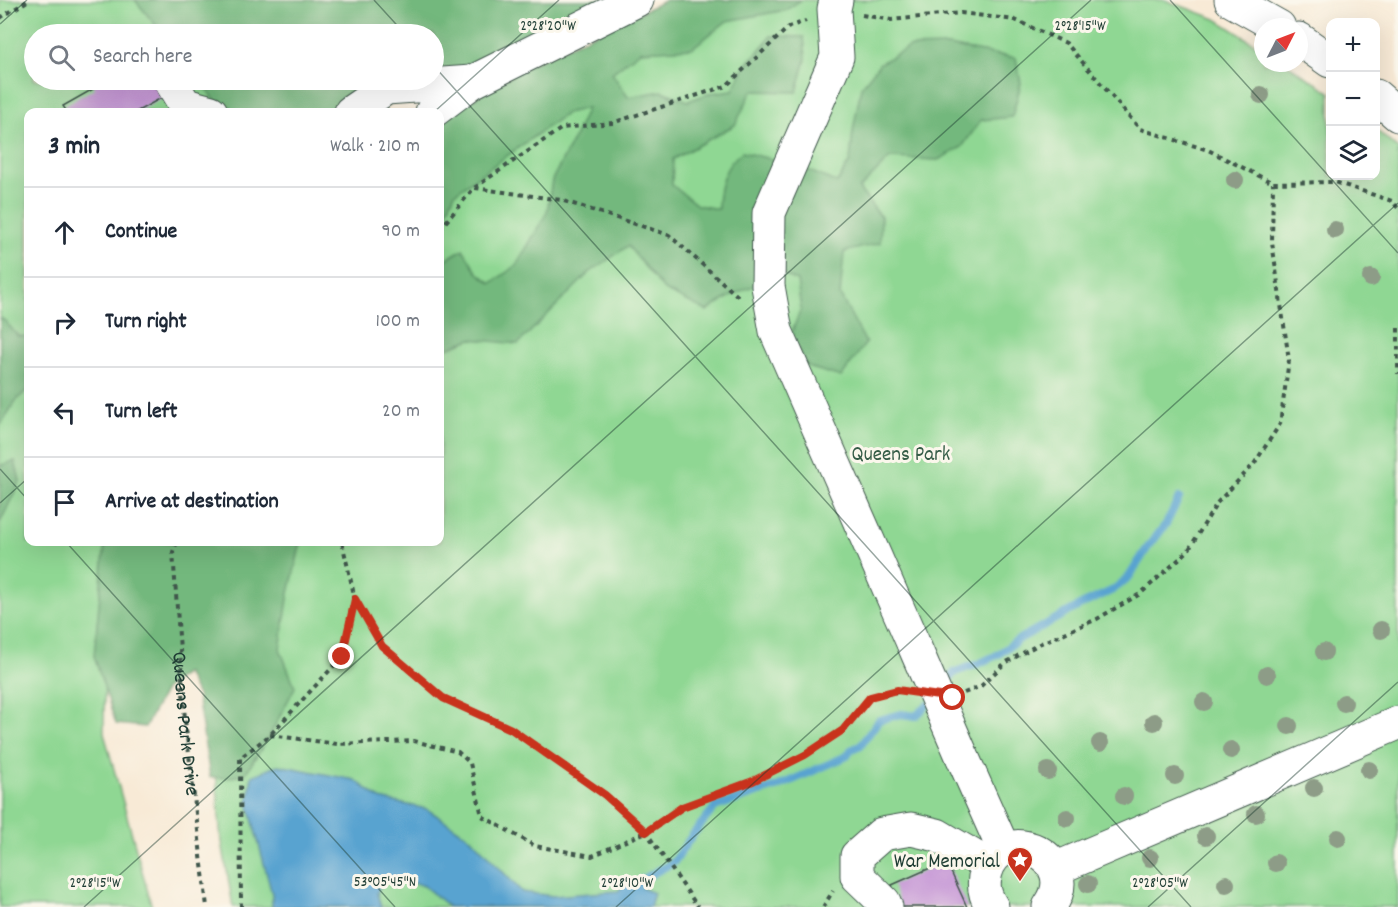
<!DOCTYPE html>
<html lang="en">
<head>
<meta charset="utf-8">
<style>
	:root { --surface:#fff; --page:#f6f6f7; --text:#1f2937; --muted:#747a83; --line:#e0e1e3 }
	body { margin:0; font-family:Dekko,sans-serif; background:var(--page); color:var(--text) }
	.controls { position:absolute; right:18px; top:18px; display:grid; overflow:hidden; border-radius:12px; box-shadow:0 6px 24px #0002 }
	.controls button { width:54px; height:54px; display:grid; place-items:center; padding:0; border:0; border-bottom:2px solid var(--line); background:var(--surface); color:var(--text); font:30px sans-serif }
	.compass { position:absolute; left:1254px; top:18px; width:54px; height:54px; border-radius:50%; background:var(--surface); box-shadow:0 6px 24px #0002; rotate:48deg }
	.stop { position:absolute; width:18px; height:18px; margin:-14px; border:4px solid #c8321e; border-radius:50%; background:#fff }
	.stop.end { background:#c8321e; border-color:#fff; box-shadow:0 2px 6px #0008 }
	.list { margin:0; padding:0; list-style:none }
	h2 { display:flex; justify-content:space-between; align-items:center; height:78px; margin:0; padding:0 24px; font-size:26px }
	h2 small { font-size:20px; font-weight:400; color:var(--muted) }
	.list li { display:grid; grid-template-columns:39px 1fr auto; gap:18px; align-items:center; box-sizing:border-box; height:90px; padding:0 24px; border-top:2px solid var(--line) }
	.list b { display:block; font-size:22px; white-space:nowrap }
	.list em { font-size:20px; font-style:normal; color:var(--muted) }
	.icon { flex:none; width:33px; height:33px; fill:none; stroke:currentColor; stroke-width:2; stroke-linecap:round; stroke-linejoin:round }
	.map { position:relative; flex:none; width:1398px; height:907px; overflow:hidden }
	.search { position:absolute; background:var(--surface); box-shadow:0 6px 24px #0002; left:24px; top:24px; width:420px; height:66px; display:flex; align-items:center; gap:15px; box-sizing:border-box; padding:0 21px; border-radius:33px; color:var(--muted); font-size:22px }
	.panel { position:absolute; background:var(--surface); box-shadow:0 6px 24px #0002; left:24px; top:108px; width:420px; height:438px; border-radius:12px }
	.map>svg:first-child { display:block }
	.green { fill:#8fd793; stroke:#578a64; stroke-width:1.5 }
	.forest { fill:#73b87d; stroke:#497a58; stroke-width:1.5 }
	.water { fill:#59a3d0; stroke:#3c7082; stroke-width:1.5 }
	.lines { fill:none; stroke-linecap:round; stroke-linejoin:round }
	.stream { stroke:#59a3d0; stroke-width:8 }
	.building { fill:#c494d5 }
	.minor-casing { stroke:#40574c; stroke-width:35 }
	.path { stroke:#40574c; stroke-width:4; stroke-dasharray:4.5 4.5; stroke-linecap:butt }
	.minor { stroke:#fff; stroke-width:33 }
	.minor-bridge-casing { stroke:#40574c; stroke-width:35; stroke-linecap:butt }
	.minor-bridge { stroke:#fff; stroke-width:33 }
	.tree { fill:#8d9c87 }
	.route { stroke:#c8321e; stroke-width:8 }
	.ticks { fill:none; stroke:#1f3d34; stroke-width:1.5; stroke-opacity:0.45 }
	.labels { text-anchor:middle; stroke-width:6; stroke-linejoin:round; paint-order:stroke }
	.park-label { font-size:21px; fill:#355c47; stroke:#fbf7ec }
	.street-label { font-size:21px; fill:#1f3d34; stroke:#fbf7ec }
	.poi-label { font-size:21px; fill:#1f3d34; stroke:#fbf7ec; text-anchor:end }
	.ticks-label { font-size:15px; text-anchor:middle; fill:#1f3d34; stroke:#fbf7ec; stroke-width:6; stroke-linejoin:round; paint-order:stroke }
</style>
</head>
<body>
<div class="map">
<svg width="1398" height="907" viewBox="0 0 1398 907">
	<rect width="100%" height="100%" fill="#fbf7ec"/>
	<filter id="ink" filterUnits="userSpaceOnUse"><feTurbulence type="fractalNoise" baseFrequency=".0167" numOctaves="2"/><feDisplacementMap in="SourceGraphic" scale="12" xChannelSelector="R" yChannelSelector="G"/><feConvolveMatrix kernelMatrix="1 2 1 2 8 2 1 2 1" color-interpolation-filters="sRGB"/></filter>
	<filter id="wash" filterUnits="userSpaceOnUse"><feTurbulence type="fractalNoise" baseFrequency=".008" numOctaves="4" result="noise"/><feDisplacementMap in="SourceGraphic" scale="24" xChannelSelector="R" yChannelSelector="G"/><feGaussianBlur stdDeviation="1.35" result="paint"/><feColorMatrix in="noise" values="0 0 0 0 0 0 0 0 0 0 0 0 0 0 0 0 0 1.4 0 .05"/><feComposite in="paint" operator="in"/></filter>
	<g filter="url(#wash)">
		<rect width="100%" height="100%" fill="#f8ead6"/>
		<path class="green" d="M0 0H136L164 34H34V80H201L228 112H28V542H106L104 733 152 907H0Z
			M676 0H1165L1216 19 1263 49V63H1285L1330 92V176H1376V130L1398 149V907H233L220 830 214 741 228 542H440V142Z"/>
		<path class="forest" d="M135 0H630L472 82 351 112H225L199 80H434V34H163Z
			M666 0H801L786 10 727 21 692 48 640 51 612 73 628 97 662 91 688 101 711 93 733 90 744 68 771 36 804 37 806 59 797 92 752 91 735 125 673 159 672 185 697 205 718 209C718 188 724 164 742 152L796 165 837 183 850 161 853 131 861 87 880 63 909 47 948 46 1016 58 1021 83 1012 117 981 120 962 147 938 160 890 158 859 189 881 217 880 243 844 252 840 295 866 343 841 377 808 367 790 337 801 309 797 281 785 275C755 284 733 293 707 311L664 290 628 246 589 273 518 344 471 339 440 351V263L463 249 477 272 491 283 516 266 547 212 552 180 574 138 587 108 567 113 455 193 440 226V119L529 65Z
			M0 318 4 320 18 336 28 337V389L15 402 0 426Z
			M15 461 20 481 0 523V468L1 465Z
			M105 542H301L289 593 280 649 295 687 270 735 245 774 227 778 210 777 197 695 186 673 166 688 145 727 116 724 94 656Z"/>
		<path class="water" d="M278 765 355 780 380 799 427 809 471 838 522 892 553 896 618 891 627 882 654 893 650 907H449L424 886 394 876 381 883 377 893 381 907H272V894L248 803 252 776Z"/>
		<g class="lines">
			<path class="stream" d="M943 686 955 672 978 664 997 655 1021 638 1083 604 1113 590 1129 577 1146 550 1166 524 1179 498
				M638 886 641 880 674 862 691 837 715 807 779 786 847 756 851 750 860 746 879 720 901 714 916 716 927 705"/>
		</g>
		<g id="blocks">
			<path class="building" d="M90 80H155L165 96 136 112H67L63 106 95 88Z
				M946 861 967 907H901L892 885Z"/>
		</g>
	</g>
	<g filter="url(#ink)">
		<use href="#blocks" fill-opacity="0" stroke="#40574c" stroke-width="1.5"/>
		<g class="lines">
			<defs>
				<path id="minor" d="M836 0 834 9 837 57 769 213 768 286 776 331 913 643
					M1231 0 1279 27
					M1299 39 1330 61
					M170 80 185 105 211 112
					M1376 96 1398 115
					M351 112 386 88 472 82
					M432 112 472 82 637 0
					M962 756 1004 850
					M1055 869 1398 723
					M886 907 884 902 857 876V856L882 834 911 829 937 835 988 865
					M992 907C985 896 982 886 986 872 1001 819 1085 858 1049 907"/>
			</defs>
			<use href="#minor" class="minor-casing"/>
			<g class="path">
				<path d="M862 15 891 20 961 13 1015 20 1066 43 1140 129 1208 150 1273 183 1335 182 1392 201 1398 208"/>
				<path d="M0 18 29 0"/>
				<path d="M475 188 561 200 669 235 740 298"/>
				<path d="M440 229 474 188 562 128 612 123 726 86 789 27 806 21"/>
				<path d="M1398 328V374"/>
				<path id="s1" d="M177 542 173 552 185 720 207 907"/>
				<path d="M355 599 382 646 443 698 511 729 605 795 646 832 698 907"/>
				<path d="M964 693 981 686 1005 663 1039 644 1097 619 1140 594 1188 551 1217 503 1254 464 1280 424 1289 360 1272 242 1273 183"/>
				<path d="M270 735 337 744 414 741 458 752 470 763 482 816 535 846 592 856 646 832 683 807 753 781 805 755 843 730 870 697 901 691"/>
				<path d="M241 907 240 758 270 735 342 657 355 599 342 542"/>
				<path d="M823 907 833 891"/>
			</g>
			<use href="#minor" class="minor"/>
			<defs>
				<path id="minor-bridge" d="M913 643 962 756"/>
			</defs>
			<use href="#minor-bridge" class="minor-bridge-casing"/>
			<use href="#minor-bridge" class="minor-bridge"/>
		</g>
		<g class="tree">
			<circle cx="1261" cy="95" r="9"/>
			<circle cx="1235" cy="180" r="9"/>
			<circle cx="1335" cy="230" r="9"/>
			<circle cx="1371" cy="278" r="9"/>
			<circle cx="1381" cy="630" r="9"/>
			<circle cx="1324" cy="652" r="9"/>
			<circle cx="1267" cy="675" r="9"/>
			<circle cx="1204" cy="702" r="9"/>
			<circle cx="1344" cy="703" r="9"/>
			<circle cx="1154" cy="722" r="9"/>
			<circle cx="1289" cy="726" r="9"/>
			<circle cx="1100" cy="743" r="9"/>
			<circle cx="1231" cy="750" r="9"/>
			<circle cx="1369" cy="770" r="9"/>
			<circle cx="1048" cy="771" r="9"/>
			<circle cx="1175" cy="776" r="9"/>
			<circle cx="1314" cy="788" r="9"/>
			<circle cx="1124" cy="796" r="9"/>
			<circle cx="1256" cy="814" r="9"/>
			<circle cx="1067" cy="818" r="9"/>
			<circle cx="1206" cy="836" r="9"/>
			<circle cx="1338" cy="838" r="9"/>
			<circle cx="1150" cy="858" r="9"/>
			<circle cx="1276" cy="863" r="9"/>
			<circle cx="1088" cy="884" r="9"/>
			<circle cx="1226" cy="884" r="9"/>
		</g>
	</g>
	<g class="lines" filter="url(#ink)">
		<path class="route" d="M342 657 355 599 382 646 443 698 511 729 605 795 646 832 682 807 753 781 805 755 843 730 870 697 897 690 953 698"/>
	</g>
	<path class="ticks" d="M374 0 405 34M1170 0 1398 253M0 24 27 0M434 66 1191 907M434 112 559 0M0 469 28 500M0 503 28 478M66 542 395 907M84 907 1091 0M616 907 1398 203M1148 907 1398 682"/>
	<defs>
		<symbol id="sight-pin" viewBox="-11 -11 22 30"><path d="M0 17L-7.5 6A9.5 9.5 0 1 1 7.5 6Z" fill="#c8321e" stroke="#fbf7ec"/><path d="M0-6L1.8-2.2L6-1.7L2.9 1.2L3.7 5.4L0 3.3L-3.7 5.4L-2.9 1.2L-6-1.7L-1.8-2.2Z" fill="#fff"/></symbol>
	</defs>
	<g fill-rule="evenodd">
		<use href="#sight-pin" x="1005" y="845" width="30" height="40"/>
	</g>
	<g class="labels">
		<g class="park-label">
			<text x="901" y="460">Queens Park</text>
		</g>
		<g class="street-label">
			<text dy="7" stroke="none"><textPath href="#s1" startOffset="183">Queens Park Drive</textPath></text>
		</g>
		<g class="poi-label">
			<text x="1000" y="867">War Memorial</text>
		</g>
	</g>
	<g class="ticks-label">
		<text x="1080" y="30">2°28'15"W</text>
		<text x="548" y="30">2°28'20"W</text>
		<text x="385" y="886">53°05'45"N</text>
		<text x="95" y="887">2°28'15"W</text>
		<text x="627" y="887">2°28'10"W</text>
		<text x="1160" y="887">2°28'05"W</text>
	</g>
</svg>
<div class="controls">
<button>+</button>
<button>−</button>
<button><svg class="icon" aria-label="layers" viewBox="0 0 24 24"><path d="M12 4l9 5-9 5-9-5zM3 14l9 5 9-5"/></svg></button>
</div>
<svg class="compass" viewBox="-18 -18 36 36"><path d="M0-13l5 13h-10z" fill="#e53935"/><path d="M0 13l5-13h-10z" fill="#747a83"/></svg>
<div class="stop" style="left:953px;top:698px"></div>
<div class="stop end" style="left:342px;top:657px"></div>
<div class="search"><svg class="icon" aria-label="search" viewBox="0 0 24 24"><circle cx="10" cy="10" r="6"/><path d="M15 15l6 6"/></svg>Search here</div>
<section class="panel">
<h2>3 min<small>Walk · 210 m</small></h2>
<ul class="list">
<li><svg class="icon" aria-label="ahead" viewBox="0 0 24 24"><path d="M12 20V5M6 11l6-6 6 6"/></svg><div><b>Continue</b></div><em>90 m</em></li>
<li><svg class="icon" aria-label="right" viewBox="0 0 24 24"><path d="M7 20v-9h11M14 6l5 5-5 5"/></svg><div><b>Turn right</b></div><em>100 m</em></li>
<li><svg class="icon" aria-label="left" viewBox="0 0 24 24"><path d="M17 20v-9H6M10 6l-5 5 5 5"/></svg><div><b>Turn left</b></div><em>20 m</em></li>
<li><svg class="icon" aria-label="arrive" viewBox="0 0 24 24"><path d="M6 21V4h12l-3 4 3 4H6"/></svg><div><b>Arrive at destination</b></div></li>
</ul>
</section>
</div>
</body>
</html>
